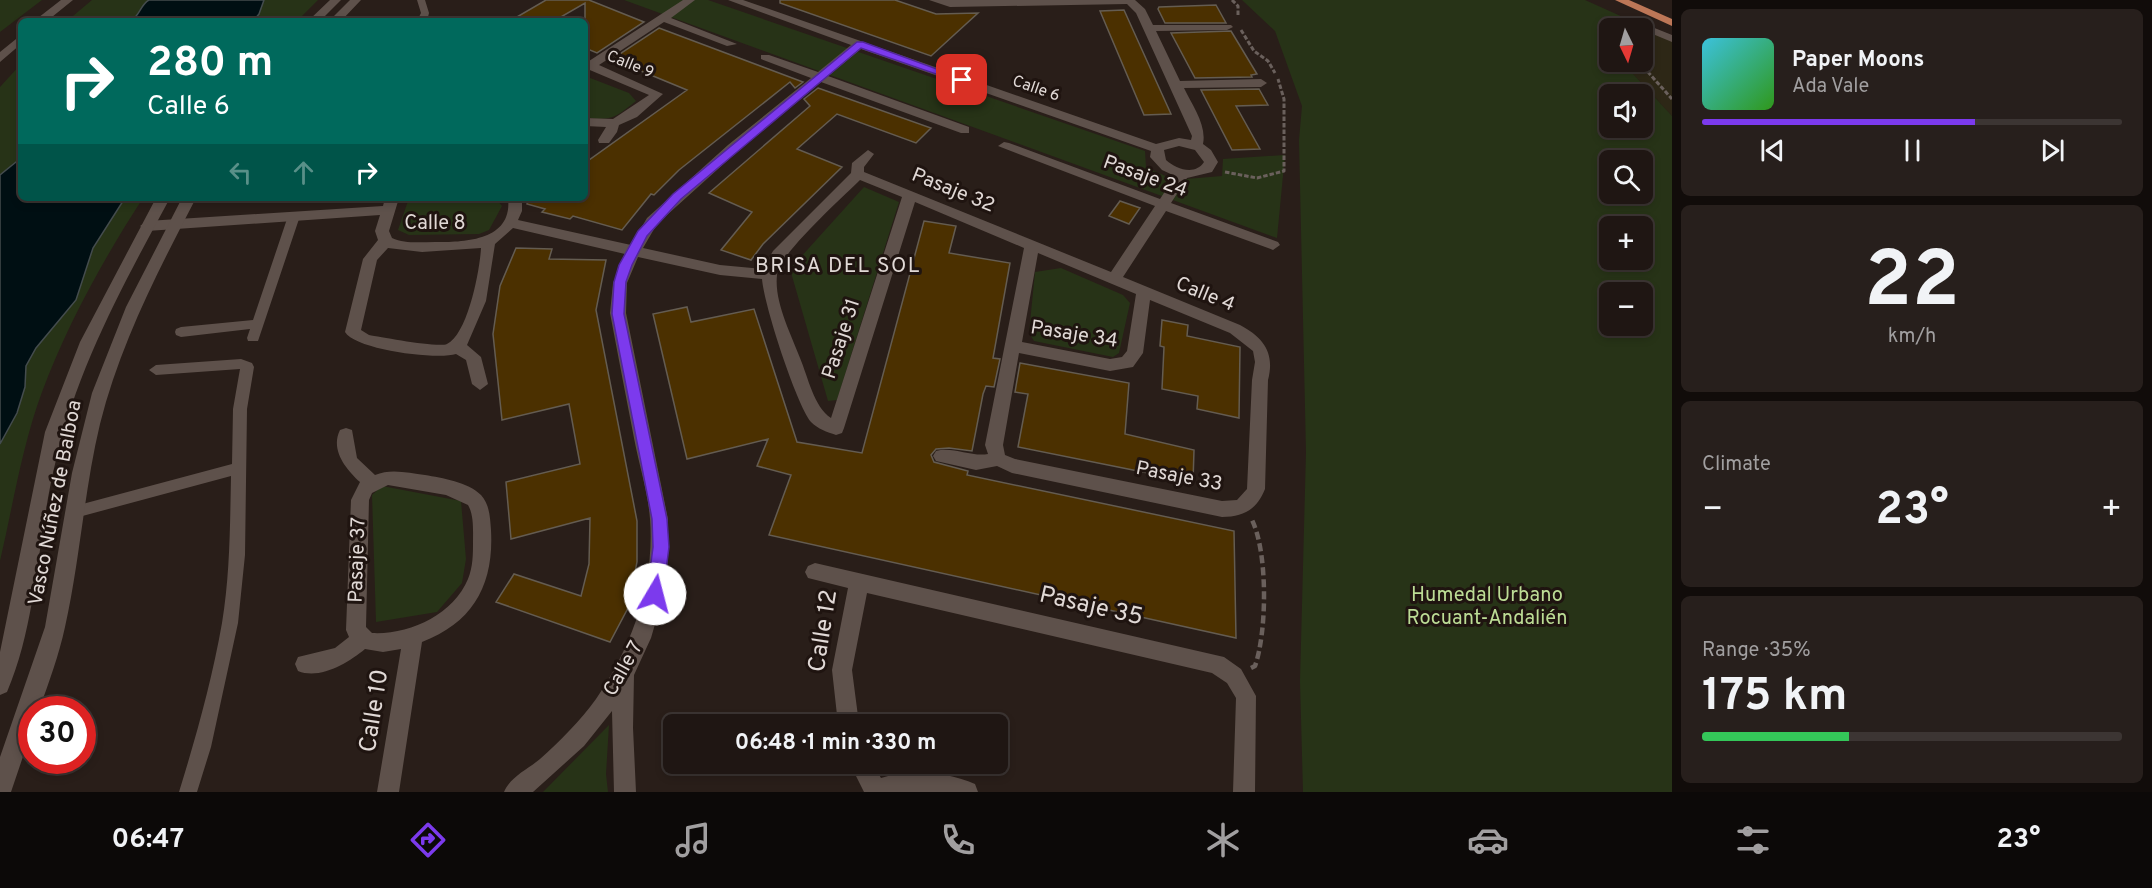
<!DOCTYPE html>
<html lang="en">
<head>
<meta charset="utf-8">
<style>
	:root { --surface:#1f1613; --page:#271f1c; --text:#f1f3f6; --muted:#a19fa0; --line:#3c3533; --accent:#7c3aed }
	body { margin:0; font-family:Overpass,sans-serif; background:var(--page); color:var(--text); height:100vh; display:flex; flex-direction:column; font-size:22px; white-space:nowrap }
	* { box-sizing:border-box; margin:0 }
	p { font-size:20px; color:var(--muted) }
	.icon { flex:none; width:33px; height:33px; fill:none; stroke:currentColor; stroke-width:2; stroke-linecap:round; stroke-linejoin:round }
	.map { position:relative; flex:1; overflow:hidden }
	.panel { display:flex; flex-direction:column; gap:9px; padding:9px; background:#110c0a; width:480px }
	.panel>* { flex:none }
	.banner { position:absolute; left:18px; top:18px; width:570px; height:183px; border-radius:9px; box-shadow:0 3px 9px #0003,0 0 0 2px var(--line); background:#00695c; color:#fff; overflow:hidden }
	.needle { width:39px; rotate:175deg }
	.controls { position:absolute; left:1599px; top:18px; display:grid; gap:12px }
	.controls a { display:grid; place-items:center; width:54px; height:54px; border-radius:9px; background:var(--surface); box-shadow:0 3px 9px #0003,0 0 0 2px var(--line); font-size:30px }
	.speed { position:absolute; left:18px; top:696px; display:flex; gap:12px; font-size:30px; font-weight:700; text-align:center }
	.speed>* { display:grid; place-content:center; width:78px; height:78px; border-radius:50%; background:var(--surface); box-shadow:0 3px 9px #0003,0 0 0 2px var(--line); line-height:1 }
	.speed .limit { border:9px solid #d22; background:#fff; color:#111 }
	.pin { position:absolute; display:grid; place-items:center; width:51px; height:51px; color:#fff; margin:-26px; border-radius:12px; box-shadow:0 3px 9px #0006 }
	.me { position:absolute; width:66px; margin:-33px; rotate:8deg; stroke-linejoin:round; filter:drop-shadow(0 0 4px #0008) }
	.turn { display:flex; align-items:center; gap:21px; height:126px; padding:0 30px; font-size:27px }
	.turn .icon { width:78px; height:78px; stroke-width:2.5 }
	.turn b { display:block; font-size:42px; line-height:51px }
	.lanes { display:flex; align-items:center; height:57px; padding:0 30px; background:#0003; justify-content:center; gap:30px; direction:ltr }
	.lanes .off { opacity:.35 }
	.big { font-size:45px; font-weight:700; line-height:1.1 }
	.panel .tile { flex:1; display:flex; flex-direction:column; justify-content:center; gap:9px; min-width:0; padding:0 21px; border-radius:9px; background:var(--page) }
	.panel .dial { align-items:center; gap:0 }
	.dial b { font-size:78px; line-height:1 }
	.song { display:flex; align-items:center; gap:18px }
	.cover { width:72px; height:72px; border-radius:9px; background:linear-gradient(135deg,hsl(190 70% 55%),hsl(110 70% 35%)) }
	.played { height:6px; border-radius:3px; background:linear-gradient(90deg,var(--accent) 65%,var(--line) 65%) }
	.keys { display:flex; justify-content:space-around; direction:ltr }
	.heat { display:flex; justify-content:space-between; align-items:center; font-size:33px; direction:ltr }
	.charge { height:9px; border-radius:4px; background:linear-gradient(90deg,#34c759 35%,var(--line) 0) }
	.trip { position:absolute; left:663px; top:714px; width:345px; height:60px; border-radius:9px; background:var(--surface); box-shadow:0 3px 9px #0003,0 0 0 2px var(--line); font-weight:700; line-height:60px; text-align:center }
	.tabs { display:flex; height:96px; justify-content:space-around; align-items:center; background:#0c0908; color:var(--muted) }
	.tabs .icon { width:42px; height:42px }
	.tabs .on { color:var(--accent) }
	.tabs b { font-size:27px; color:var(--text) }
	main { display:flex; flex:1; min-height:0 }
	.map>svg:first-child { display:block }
</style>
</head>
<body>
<main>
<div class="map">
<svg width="1672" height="792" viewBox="0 0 1672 792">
	<rect width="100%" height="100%" fill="#291e19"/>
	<path fill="#2d2716" d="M 1634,22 L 1672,41 L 1672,116 L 1622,62 L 1642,62 L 1642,28 L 1623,28 Z"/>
	<path fill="#273317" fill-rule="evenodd" d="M 0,0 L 42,0 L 0,32 Z
		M 92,0 L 318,0 L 297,21 L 67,21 Z
		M 624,0 L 708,0 L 1145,151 L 1146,167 L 1174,180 L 1222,176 L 1223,159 L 1285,155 L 1277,238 Z
		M 1242,0 L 1585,0 L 1634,22 L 1623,28 L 1610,28 L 1610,62 L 1622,62 L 1672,116 L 1672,792 L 1303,792 L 1300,681 L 1306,452 L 1299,140 L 1302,106 L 1275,31 ZM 1610,94 L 1642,94 L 1642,128 L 1610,128 ZM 1610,160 L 1642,160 L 1642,194 L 1610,194 ZM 1610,226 L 1642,226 L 1642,260 L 1610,260 ZM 1610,292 L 1642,292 L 1642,326 L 1610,326 Z
		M 21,64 L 21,198 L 143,198 C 104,258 67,325 42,392 C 22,446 13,505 0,561 L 0,87 Z
		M 585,76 L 629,93 L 636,101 C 616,117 611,122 585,117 Z
		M 864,187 L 899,202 L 837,400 L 828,401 L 790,269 Z
		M 409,198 L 486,198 L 497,200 L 502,206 L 489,230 L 479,234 L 409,235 L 398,230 Z
		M 1061,268 L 1123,295 L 1130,303 L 1119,353 L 1113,357 L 1034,341 L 1029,333 L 1035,272 Z
		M 382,486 L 461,501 L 466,559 L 462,583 L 437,612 L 376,622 L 372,495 Z
		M 609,725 L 606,774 L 608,792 L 543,792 Z"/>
	<path fill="#000f13" stroke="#444c4e" stroke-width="1.5" d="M 149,0 L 264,0 L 259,14 L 253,21 L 131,21 C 140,15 141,4 149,0 Z
		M 21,158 L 21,198 L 125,198 L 93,248 L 76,300 L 36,348 L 26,366 L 25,387 L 17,413 L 0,444 L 0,175 Z"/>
	<path fill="#4b3000" stroke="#645c51" stroke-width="1.5" d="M 546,0 L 589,0 L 644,22 L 597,53 L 585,48 L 585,3 L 554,21 L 510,21 Z
		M 780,0 L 895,0 L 936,14 L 978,13 L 931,56 L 780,3 Z
		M 1216,5 L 1226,23 L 1165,23 L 1158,9 L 1159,7 Z
		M 1124,10 L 1152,72 L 1171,114 L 1144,115 L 1100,11 Z
		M 659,28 L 803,82 L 795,88 L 790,82 L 679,170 L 654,195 L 651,194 L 622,230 L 573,216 L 570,219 L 542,212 L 545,209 L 527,204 L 528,198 L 585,198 L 585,163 L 687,90 L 612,59 Z
		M 1231,31 L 1257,74 L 1251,75 L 1252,77 L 1195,78 L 1171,33 Z
		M 818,88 L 931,128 L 916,143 L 837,114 L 797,149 L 842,167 L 763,244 L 751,260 L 721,250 L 752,212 L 709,193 L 810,106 L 804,99 Z
		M 1259,89 L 1268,105 L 1236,106 L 1260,149 L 1232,150 L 1201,90 Z
		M 1120,201 L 1140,208 L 1129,224 L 1109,216 Z
		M 924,221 L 956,226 L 949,253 L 1010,263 L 993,358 L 1000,359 L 994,387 L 986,386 L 983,394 L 972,451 L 949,448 L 936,449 L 931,455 L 934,462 L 968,471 L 967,475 L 1234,531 L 1236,638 L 769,535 L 791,475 L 757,466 L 768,439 L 687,459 L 653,314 L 687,307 L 691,322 L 754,309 L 797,442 L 862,453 Z
		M 516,248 L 552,249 L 549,259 L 606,260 L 596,310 L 637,521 L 637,562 L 628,608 L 610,642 L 496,602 L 514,574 L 581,596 L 589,564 L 590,518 L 511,539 L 506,482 L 580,464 L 569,404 L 502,420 L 493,334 L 500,286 Z
		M 1162,320 L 1188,325 L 1187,336 L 1240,347 L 1239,418 L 1197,409 L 1198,396 L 1162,389 L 1164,347 L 1160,346 Z
		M 1020,363 L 1129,383 L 1125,434 L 1194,450 L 1193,482 L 1018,447 L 1028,394 L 1015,392 Z"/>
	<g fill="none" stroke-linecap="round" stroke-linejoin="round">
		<path stroke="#6a605c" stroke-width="3" stroke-dasharray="4.5 2" stroke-linecap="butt" d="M 1232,0 L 1238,6 L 1238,17
			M 1241,30 L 1254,51 L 1268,61 L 1275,73
			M 1639,62 L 1672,99
			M 1225,172 L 1257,178 L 1284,171 L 1284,99 L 1278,79"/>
		<path stroke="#6a605c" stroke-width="4.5" stroke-dasharray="8 4" stroke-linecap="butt" d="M 1251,668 L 1255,666 C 1267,632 1268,553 1252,520"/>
		<path fill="#5e514b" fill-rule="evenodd" d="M 417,0 L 425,0 L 429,13 L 427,21 L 417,21 L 421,13 Z
			M 294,212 L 300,216 L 258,341 L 248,341 L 247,338 L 250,329 L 181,337 L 176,335 L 175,332 L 176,329 L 181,327 L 253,320 L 288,216 Z
			M 241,359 L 252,363 L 254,367 L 247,409 L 245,555 L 238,623 L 211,747 L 197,792 L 179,792 C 196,737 212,680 222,623 C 230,575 230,525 231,476 L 75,518 L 70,517 L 68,512 L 70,507 L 75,506 L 232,464 L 233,409 L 240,369 L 156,375 L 149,370 L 156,365 Z"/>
		<path fill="#5e514b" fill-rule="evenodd" d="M 683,0 L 695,0 L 671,18 L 737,44 L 727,46 L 664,22 L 599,65 L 663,94 L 637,117 L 619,125 L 617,132 L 609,143 L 599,143 L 598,140 L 606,127 L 585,126 L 585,118 L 613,119 L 649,95 L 585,68 L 585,61 L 589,61 Z
			M 728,0 L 743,0 L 1156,144 L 1179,138 L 1191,140 L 1192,136 L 1136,13 L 1127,4 L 950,7 L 929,0 L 1135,0 L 1145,9 L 1153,25 L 1231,25 L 1233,27 L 1227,30 L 1156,31 L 1180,81 L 1261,79 L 1267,83 L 1261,87 L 1184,88 C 1192,105 1207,125 1203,144 L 1211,150 L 1218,162 L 1212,172 L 1187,178 L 1171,203 L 1278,242 L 1280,245 L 1273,250 L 1268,248 L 1166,211 L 1123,277 L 1240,325 C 1264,338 1275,353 1268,380 L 1265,489 C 1257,509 1244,517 1222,517 L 1012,473 L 997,466 L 976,470 L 936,461 L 933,456 L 936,451 C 952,446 971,457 988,454 L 985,445 L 1024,248 L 915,202 L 844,428 L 842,433 L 836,435 C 827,432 818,429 811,422 C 796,403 764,305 762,279 L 720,275 L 638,257 L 627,283 L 626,313 L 668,519 L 668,560 L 662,600 L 651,638 L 634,675 L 633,728 L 636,792 L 614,792 L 612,711 L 584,746 L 533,792 L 504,792 C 510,777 528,769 540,759 C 560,741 580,721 596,699 C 632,647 655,583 650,519 C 648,492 639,465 634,438 C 626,397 618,355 610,313 L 613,283 L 625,254 L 513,228 L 495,244 L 486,301 L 467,345 L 481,357 L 488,384 L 480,390 L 472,384 L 466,360 L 456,354 C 437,360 356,350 345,332 L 363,259 L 378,240 L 375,231 L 380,215 L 147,231 L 140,226 L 147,221 L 383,206 L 385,198 L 399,198 L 389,231 L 392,238 C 405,244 421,242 435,242 C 464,242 513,241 508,198 L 522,198 L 522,211 L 518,220 L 631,245 L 647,218 L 728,145 L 811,78 L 761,59 L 761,55 L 769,55 L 818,72 L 851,45 ZM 861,49 L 1151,151 L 1150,157 L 1162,170 L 1175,176 L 1160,199 L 1009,143 L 1004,142 L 998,146 L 1155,206 L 1111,272 L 864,172 L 864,167 L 874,154 L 868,150 L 852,163 L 851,173 L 773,251 L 763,269 L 720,265 L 643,248 L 657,224 L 738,151 L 821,82 L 961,133 L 969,133 L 969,127 L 828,76 ZM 1179,146 L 1195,150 L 1204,162 C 1195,176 1176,169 1166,160 L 1164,150 ZM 860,180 L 902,197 L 831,418 C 814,407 808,377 800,358 C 791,334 774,302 777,275 C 778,255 843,197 860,180 ZM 388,248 L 422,252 L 481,248 C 480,269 468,334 447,344 C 438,348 381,337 369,335 L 361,330 L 377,260 ZM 1038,253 L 1136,294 L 1127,351 L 1122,357 L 1110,359 L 1022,342 ZM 1150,300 L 1230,333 L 1253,351 L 1255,362 L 1252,380 L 1247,489 L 1237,500 L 1222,501 L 1015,459 L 1005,455 L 1003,445 L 1019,353 L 1110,371 L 1133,367 L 1143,353 Z
			M 1647,25 L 1672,35 L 1672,42 L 1643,30 L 1641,28 Z
			M 346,428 L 352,430 L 357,458 L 375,475 C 391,468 409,473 425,475 C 442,478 468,482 481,495 C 490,505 490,518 491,530 C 494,584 474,622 422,642 L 399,792 L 377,792 L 401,649 L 383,652 L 365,649 C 348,663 320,680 298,671 L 295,664 L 298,657 L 335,648 L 349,637 L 346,630 L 351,500 L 360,482 C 346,469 330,450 340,430 ZM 388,485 L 446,495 L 468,505 C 474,515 473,530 473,542 C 473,554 473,567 468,579 C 453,615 409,635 372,633 L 366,627 L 369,500 L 372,493 Z
			M 815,563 L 1224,657 L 1241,669 L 1256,696 L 1255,792 L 1233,792 L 1236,698 L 1227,683 L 1212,673 L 867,593 L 852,670 L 859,724 L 838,724 L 832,670 L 848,588 L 808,578 L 805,572 L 808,566 Z
			M 850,764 L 873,764 L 881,778 C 911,768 946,772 975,784 L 978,792 L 864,792 Z"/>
		<path fill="#5e514b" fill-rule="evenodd" d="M 61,0 L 73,0 L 47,21 L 34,21 Z
			M 330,0 L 341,0 L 320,21 L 308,21 Z
			M 350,0 L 361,0 L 341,21 L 329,21 Z
			M 21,35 L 21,44 L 0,62 L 0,52 Z
			M 156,198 L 170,198 C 124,283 78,366 56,460 C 37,536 38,620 7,692 L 0,695 L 0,652 L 45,432 L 80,342 Z
			M 182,198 L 196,198 C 158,271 120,344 100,424 C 84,491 80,560 65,627 C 59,655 49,682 39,710 L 32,710 L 32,730 L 11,792 L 0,792 L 0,757 L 45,627 L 72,473 L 92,393 L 126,307 Z"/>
		<path fill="#bd7757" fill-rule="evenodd" d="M 1615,0 L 1629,0 L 1672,19 L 1672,26 Z"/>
	</g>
	<path fill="#7c3aed" stroke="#51269a" stroke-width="1.5" d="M 857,42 L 863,42 L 967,80 L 959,82 L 861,48 L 681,199 L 647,236 L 632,265 L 626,282 L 624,314 L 667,519 L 669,547 L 663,594 L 661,599 L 655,601 L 650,599 L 647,594 L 653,547 L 652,519 L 612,314 L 614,282 L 619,265 L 638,231 L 673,194 Z"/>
	<g text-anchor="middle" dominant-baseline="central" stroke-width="6" stroke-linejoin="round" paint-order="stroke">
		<g font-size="16" fill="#e1d9d6" stroke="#1f1410">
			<text transform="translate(630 65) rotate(22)">Calle 9</text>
			<text transform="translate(1036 89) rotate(19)">Calle 6</text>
		</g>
		<g font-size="20" fill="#e1d9d6" stroke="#1f1410">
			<text transform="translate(1145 177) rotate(20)">Pasaje 24</text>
			<text transform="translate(953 191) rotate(22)">Pasaje 32</text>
			<text x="435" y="224">Calle 8</text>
			<text transform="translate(1205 295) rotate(22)">Calle 4</text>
			<text transform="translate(1074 335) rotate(9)">Pasaje 34</text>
			<text transform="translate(842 339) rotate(-72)">Pasaje 31</text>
			<text transform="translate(1179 477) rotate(11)">Pasaje 33</text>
			<text transform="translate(56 503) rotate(-79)">Vasco Núñez de Balboa</text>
			<text transform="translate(358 560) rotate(-88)">Pasaje 37</text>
			<text transform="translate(624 669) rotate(-61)">Calle 7</text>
		</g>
		<g font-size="20" fill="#bcdc95" stroke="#1f1410">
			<text x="1487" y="596">Humedal Urbano<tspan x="1487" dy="23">Rocuant-Andalién</tspan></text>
		</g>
		<g font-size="21" letter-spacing="1.5" fill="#e1d9d6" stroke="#1f1410">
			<text x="838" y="266">BRISA DEL SOL</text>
		</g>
		<g font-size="24" fill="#e1d9d6" stroke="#1f1410">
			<text transform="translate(1091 607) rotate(13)">Pasaje 35</text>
			<text transform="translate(824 631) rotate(-81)">Calle 12</text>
			<text transform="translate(375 711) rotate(-81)">Calle 10</text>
		</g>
	</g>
</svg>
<div class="controls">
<a><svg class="needle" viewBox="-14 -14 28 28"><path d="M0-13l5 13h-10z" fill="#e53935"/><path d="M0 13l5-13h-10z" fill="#a19fa0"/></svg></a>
<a><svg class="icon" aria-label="sound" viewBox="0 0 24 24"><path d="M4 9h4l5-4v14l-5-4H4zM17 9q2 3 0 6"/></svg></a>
<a><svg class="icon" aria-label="search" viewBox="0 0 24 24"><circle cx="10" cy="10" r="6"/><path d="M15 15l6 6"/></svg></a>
<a>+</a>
<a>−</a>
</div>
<div class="speed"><div class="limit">30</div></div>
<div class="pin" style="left:962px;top:80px;background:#d93025"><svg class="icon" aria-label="arrive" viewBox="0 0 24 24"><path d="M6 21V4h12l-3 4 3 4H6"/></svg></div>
<svg class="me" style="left:655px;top:594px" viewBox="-20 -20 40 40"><circle r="19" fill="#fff"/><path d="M0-13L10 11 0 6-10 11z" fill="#7c3aed"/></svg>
<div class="trip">06:48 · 1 min · 330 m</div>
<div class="banner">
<div class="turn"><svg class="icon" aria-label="right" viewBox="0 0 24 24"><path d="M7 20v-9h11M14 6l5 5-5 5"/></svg><div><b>280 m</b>Calle 6</div></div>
<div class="lanes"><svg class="icon off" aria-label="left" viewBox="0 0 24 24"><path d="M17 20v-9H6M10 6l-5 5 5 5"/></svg><svg class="icon off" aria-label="ahead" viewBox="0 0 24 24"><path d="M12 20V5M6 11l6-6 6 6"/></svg><svg class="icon" aria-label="right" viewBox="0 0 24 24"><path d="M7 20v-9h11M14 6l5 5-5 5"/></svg></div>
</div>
</div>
<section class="panel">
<div class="tile">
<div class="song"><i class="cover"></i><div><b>Paper Moons</b><p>Ada Vale</p></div></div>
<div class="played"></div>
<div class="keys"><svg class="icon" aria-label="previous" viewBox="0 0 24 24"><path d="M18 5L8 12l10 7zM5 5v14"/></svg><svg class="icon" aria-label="pause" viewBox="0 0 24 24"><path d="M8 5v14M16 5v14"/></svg><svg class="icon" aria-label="next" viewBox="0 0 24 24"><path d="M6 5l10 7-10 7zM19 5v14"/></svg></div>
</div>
<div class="tile dial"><b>22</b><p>km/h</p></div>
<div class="tile"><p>Climate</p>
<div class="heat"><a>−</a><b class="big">23°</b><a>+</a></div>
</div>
<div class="tile"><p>Range · 35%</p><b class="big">175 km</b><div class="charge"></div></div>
</section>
</main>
<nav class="tabs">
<b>06:47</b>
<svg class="icon on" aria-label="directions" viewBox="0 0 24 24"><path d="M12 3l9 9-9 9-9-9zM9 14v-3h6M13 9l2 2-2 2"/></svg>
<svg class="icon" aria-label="music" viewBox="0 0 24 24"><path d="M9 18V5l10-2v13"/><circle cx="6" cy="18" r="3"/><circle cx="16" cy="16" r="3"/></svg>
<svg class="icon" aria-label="phone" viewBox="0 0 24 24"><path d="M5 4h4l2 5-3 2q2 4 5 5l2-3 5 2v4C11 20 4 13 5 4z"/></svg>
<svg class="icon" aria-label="climate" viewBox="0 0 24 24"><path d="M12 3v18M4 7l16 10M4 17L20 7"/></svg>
<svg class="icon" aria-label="car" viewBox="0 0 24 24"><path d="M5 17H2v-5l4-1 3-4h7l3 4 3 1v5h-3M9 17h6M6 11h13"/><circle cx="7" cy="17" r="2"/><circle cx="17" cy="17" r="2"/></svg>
<svg class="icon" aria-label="filters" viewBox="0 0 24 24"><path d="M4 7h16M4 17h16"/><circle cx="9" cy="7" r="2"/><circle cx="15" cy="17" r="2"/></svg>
<b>23°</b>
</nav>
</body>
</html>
